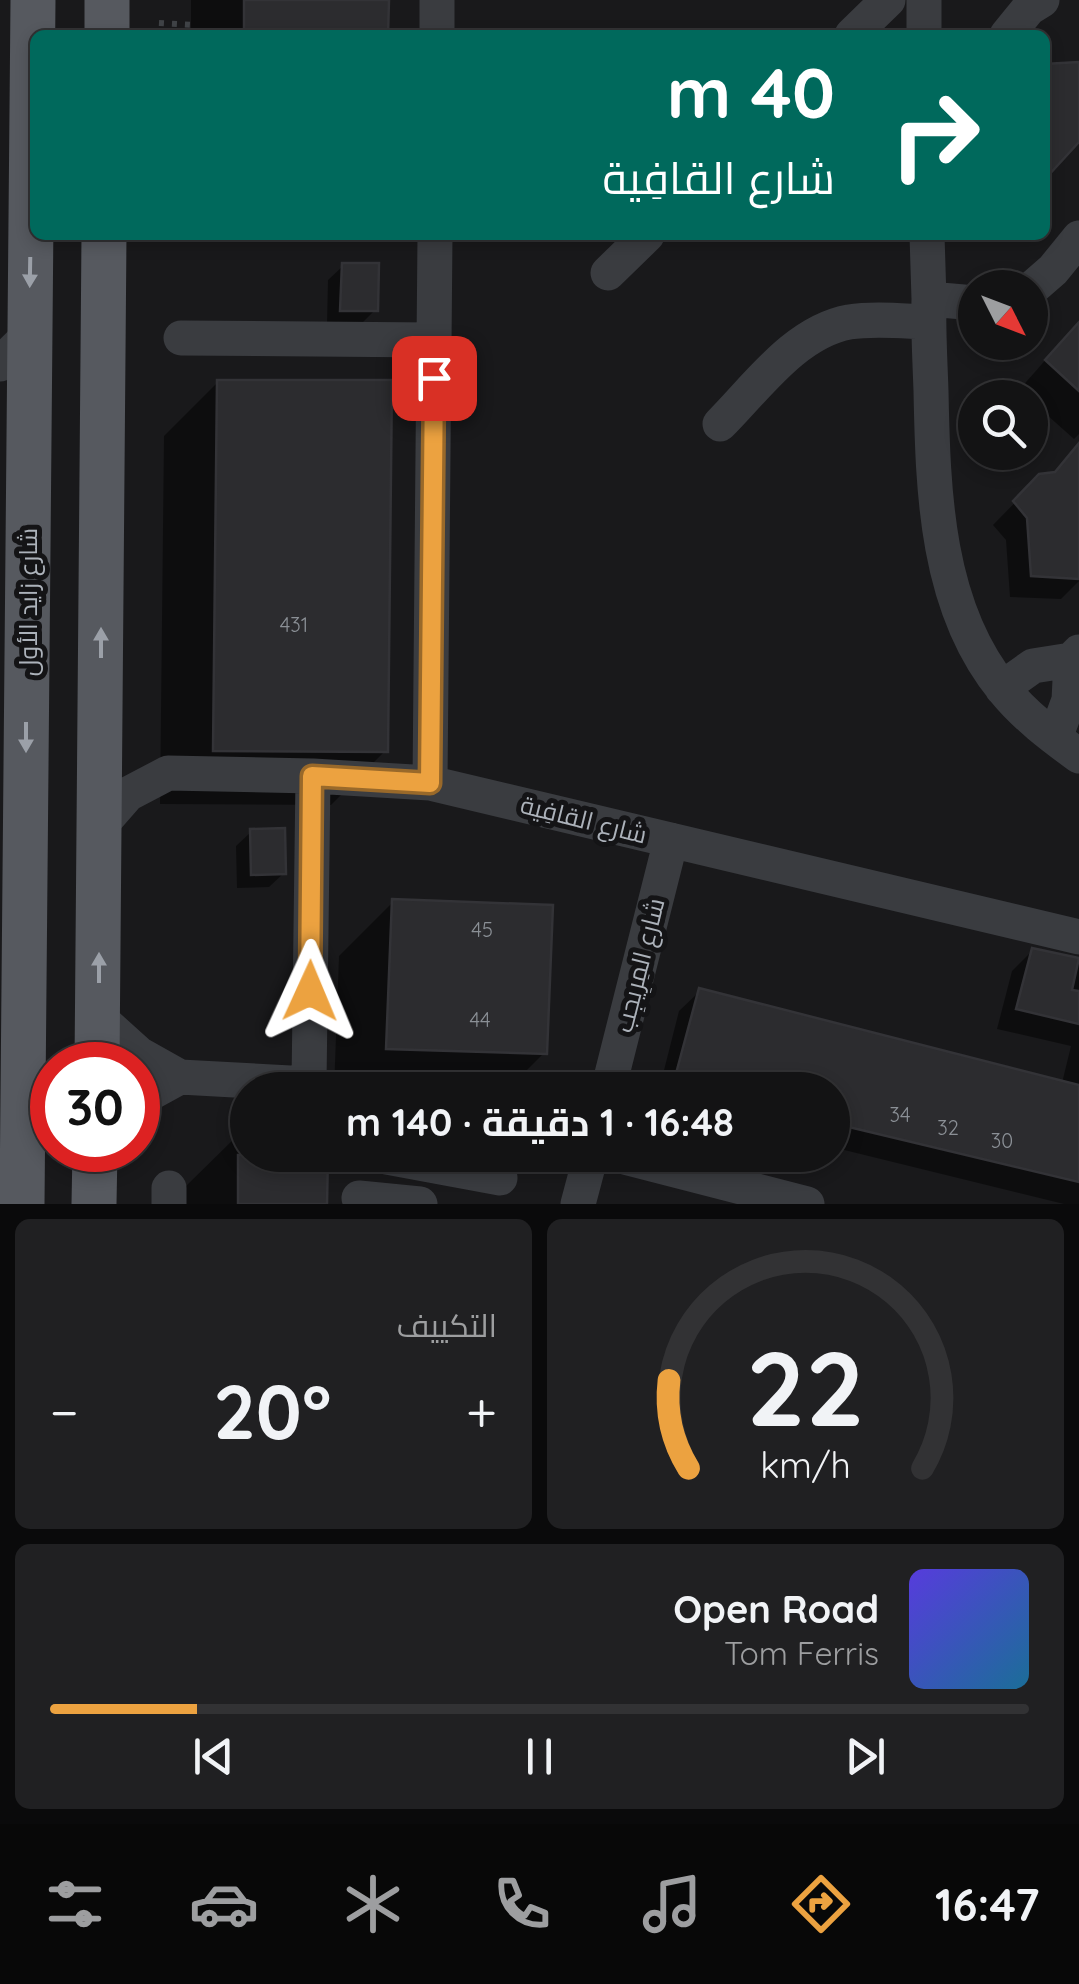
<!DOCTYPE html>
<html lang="ar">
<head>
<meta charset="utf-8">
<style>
	:root { --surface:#131314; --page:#202022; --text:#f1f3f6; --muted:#9d9ea0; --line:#323234; --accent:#eca240 }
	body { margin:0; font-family:Quicksand,Cairo,sans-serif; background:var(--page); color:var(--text); direction:rtl; height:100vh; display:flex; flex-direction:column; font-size:38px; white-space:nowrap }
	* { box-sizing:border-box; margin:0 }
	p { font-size:32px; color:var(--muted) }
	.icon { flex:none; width:55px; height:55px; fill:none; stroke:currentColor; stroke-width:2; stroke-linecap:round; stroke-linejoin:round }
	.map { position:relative; height:1204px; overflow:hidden; direction:ltr }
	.side { display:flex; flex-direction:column; gap:15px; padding:15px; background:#0a0a0b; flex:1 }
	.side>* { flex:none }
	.top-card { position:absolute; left:30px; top:30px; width:1020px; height:210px; border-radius:15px; box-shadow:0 5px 15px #0003,0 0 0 2px var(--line); direction:rtl; background:#00695c; color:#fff; overflow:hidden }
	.needle { width:65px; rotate:132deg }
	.fabs { position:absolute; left:958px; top:270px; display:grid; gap:20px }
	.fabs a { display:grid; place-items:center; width:90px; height:90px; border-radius:50%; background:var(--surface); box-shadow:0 5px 15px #0003,0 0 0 2px var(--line); font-size:50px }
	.speed { position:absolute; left:30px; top:1042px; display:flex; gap:20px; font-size:50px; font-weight:700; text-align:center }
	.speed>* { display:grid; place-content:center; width:130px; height:130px; border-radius:50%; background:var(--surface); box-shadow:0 5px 15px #0003,0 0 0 2px var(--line); line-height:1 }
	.speed .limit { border:15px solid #d22; background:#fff; color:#111 }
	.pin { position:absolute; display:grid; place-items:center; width:85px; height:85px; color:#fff; margin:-42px; border-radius:20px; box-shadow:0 5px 15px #0006 }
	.me { position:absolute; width:110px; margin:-55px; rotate:1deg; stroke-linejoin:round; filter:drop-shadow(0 0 8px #0008) }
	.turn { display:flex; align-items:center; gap:35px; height:210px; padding:0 50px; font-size:45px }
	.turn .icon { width:130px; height:130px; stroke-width:2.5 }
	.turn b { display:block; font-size:70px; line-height:85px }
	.big { font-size:75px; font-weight:700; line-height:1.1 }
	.side .tile { flex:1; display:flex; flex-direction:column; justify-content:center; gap:15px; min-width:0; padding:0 35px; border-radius:15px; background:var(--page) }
	.side .dial { align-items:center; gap:0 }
	.dial svg { height:260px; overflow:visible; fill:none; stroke:var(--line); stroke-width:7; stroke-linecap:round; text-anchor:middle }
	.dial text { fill:var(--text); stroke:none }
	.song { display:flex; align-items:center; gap:30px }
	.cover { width:120px; height:120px; border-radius:15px; background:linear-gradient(135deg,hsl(250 70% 55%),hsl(200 70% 35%)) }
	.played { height:10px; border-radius:5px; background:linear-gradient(90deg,var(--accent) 15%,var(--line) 15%) }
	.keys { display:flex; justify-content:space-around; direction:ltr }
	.heat { display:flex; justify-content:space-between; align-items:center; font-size:55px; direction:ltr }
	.side .tiles { flex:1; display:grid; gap:15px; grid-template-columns:1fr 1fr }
	.tile:last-child { grid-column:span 2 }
	.trip { position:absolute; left:230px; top:1072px; width:620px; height:100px; border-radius:50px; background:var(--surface); box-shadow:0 5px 15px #0003,0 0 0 2px var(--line); font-weight:700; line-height:100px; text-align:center; direction:rtl }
	.tab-bar { display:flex; height:160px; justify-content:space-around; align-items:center; background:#080808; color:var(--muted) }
	.tab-bar .icon { width:70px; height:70px }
	.tab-bar .selected { color:var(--accent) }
	.tab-bar b { font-size:45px; color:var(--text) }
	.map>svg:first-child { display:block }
</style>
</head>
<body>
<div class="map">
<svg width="1079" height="1204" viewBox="0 0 1079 1204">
	<rect width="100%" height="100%" fill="#19191b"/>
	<path fill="#0007" d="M 191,0 L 386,0 L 386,35 L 191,35 Z
		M 343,266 L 375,310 L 361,324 L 327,324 L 328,280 Z
		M 1079,322 L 1079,434 L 1074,439 L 1019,390 Z
		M 218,382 L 385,751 L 331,805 L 160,804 L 164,436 Z
		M 1078,448 L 1079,581 L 1061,599 L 1010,597 L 1006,540 L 993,525 L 1040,477 L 1052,475 Z
		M 251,832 L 284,873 L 269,887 L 237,888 L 236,846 Z
		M 393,902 L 544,1053 L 507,1090 L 334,1090 L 339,956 Z
		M 1033,950 L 1079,960 L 1079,1204 L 1064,1204 L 832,1147 L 832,1090 L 659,1090 L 679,1011 L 700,991 L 1062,1083 L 1071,1046 L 997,1029 L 1012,971 Z
		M 240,1133 L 248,1133 L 248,1155 L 326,1155 L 325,1204 L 185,1204 L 185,1187 Z"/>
	<path fill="#2c2c2f" stroke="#333337" stroke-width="2.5" d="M 244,0 L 389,0 L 388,35 L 244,35 Z
		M 1079,62 L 1079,142 L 1045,179 L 1045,64 Z
		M 342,263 L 379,263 L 378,311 L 340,311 Z
		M 1079,322 L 1079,391 L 1045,360 Z
		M 217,380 L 392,380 L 388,752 L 213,751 Z
		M 1079,443 L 1079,579 L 1031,576 L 1027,518 L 1013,501 L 1039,474 L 1055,472 Z
		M 285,828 L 286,874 L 251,875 L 250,829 Z
		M 392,899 L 553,905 L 547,1054 L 386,1049 Z
		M 1032,948 L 1079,958 L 1072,990 L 1079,991 L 1079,1024 L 1016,1009 Z
		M 699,988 L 1079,1085 L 1079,1182 L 832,1123 L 832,1090 L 711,1090 L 674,1081 Z
		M 238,1155 L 328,1155 L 327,1204 L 238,1204 Z"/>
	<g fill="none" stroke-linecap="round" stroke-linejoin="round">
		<path stroke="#404347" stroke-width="6" stroke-dasharray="5 8" stroke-linecap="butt" d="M 157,35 L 158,23 L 193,25"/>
		<path stroke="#3a3c40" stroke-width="35" d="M 924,0 L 924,35
			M 437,35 L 437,0
			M 852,35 L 888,0
			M 1007,35 L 1029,8 L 1042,0
			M 927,235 L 929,299
			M 608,273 L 647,235
			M 1030,290 L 1053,270 L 1079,238
			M 975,303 L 929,299 C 928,330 930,360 931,391 C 933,492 936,608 1004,690 C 1025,716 1052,736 1079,756
			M 181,338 L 434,340
			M 0,364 L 29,335
			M 720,424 C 757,387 795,332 849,322 C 874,318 902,321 928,322
			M 1002,688 L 1033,666 L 1071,660
			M 1055,738 L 1069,700 L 1071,660 L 1079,652
			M 430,783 L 435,235
			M 100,826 L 128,794 L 168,773 L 313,776 L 430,783 L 1079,937
			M 98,1017 L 139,1054 L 180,1077 L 309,1084 L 343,1090
			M 309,1084 L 313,776
			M 608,1090 L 671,840
			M 138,1100 L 180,1077
			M 376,1155 L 500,1178
			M 617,1155 L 807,1204
			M 359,1198 L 420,1204
			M 169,1204 L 169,1188
			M 578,1204 L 591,1155"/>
		<path stroke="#56595f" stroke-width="45" d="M 107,35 L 107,0
			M 97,1065 L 104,235
			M 22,1204 L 33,0
			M 94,1204 L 95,1150"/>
	</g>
	<defs><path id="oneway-solid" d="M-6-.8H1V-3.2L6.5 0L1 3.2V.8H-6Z" transform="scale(2.5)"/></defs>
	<g fill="#9ba0a8">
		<use href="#oneway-solid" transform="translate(30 272) rotate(91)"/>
		<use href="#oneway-solid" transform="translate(101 643) rotate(-90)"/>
		<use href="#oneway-solid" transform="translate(26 737) rotate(90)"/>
		<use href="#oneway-solid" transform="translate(99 968) rotate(-90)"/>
	</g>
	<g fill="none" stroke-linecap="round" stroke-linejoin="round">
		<g stroke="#99692a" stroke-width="25">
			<path id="route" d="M 310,991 L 312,776 L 430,783 L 434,378"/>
		</g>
		<use href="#route" stroke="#eca240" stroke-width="18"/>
	</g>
	<g text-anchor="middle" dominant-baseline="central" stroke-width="10" stroke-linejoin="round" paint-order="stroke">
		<g font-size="20" fill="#8b9096">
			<text x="294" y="624">431</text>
			<text x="482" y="929">45</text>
			<text x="480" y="1019">44</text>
			<text x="900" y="1114">34</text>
			<text x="948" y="1127">32</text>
			<text x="1002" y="1140">30</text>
		</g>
		<g font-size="25" fill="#acb2ba" stroke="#141416">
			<text transform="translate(27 602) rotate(-90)">شارع زايد الأول</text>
			<text transform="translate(584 819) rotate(14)">شارع القافِية</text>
			<text transform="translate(639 965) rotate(-76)">شارع المِرِيجِب</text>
		</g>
	</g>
</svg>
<div class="fabs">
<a><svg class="needle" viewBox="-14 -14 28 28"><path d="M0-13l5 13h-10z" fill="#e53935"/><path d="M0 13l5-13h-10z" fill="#9d9ea0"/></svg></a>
<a><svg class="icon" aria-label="search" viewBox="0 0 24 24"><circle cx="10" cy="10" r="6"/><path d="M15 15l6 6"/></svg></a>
</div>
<div class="speed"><div class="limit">30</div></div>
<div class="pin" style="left:434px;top:378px;background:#d93025"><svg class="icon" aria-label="arrive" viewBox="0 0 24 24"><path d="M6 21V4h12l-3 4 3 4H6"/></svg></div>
<svg class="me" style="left:310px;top:991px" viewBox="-20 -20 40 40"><path d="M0-17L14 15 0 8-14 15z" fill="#eca240" stroke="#fff" stroke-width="4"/></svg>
<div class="trip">16:48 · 1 دقيقة · 140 m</div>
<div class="top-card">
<div class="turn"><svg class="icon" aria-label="right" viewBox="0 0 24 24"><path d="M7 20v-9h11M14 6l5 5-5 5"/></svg><div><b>40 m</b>شارع القافِية</div></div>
</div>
</div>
<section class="side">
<div class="tiles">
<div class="tile dial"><svg viewBox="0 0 100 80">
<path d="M14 69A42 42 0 1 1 86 69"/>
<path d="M14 69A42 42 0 0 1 8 42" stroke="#eca240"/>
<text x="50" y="56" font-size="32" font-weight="700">22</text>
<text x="50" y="72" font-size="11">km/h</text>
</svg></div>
<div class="tile"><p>التكييف</p>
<div class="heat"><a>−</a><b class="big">20°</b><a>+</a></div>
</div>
<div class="tile">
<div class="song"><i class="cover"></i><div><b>Open Road</b><p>Tom Ferris</p></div></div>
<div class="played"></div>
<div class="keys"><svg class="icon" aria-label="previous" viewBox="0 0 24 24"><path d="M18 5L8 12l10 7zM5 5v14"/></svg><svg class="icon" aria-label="pause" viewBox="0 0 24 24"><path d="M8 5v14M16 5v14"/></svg><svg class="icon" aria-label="next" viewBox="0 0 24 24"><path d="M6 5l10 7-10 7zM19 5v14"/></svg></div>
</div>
</div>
</section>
<nav class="tab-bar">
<b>16:47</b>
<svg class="icon selected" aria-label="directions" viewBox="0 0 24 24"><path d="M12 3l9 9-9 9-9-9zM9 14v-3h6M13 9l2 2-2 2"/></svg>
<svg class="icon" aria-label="music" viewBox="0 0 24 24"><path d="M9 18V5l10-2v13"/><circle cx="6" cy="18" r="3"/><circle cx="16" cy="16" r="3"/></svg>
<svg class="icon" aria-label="phone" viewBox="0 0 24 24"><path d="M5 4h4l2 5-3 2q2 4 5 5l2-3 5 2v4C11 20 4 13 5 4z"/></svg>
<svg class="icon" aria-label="climate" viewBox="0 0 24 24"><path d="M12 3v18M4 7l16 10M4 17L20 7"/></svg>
<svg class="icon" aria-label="car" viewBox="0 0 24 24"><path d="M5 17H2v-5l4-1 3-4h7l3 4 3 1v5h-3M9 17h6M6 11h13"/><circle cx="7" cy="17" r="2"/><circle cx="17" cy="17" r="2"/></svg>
<svg class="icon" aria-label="filters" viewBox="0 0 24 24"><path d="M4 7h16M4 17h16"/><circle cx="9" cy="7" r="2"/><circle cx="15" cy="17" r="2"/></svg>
</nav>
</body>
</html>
